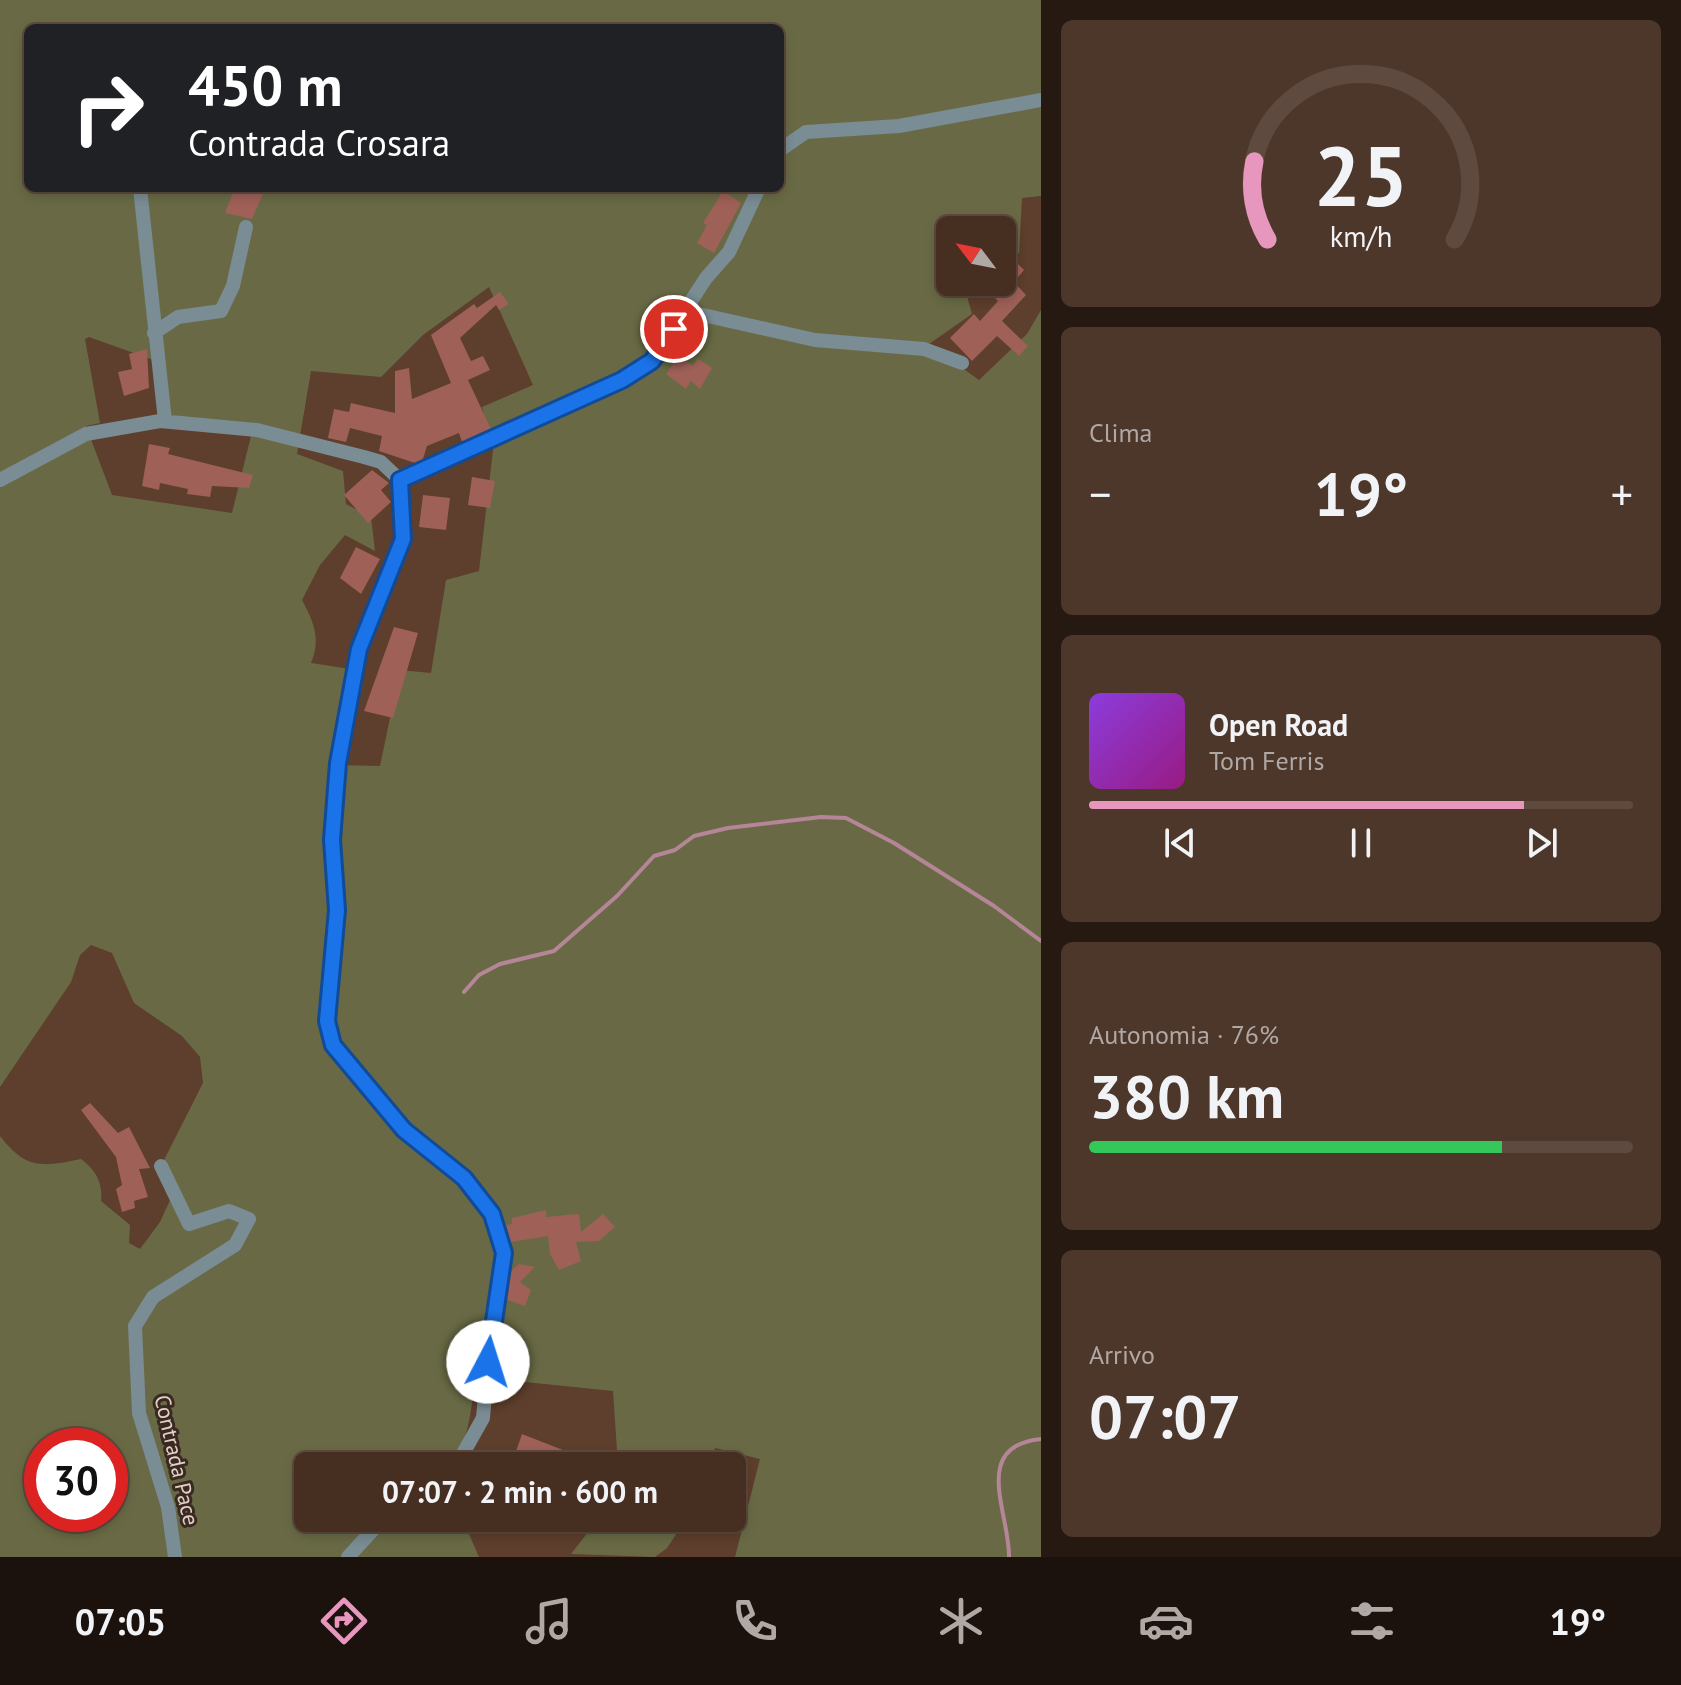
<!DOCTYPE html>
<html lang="it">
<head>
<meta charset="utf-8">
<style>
	:root { --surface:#462e21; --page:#4d362a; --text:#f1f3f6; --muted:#b0a8a5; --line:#5e4a3f; --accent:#e797bd }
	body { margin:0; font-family:"PT Sans",sans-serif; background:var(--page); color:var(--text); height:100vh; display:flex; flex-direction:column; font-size:30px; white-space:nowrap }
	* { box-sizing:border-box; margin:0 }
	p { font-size:26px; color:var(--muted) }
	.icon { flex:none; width:44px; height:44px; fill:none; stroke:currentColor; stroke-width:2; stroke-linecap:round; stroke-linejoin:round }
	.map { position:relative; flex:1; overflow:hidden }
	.sheet { display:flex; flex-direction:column; gap:20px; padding:20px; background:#261912; width:640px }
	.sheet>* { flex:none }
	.guide { position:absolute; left:24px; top:24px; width:760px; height:168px; border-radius:12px; box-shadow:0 4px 12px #0003,0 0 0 2px var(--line); background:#202124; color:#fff; overflow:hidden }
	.needle { width:52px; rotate:302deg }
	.tools { position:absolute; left:936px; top:216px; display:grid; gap:16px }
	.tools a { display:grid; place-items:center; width:80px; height:80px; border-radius:12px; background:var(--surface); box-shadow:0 4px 12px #0003,0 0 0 2px var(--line); font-size:40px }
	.speed { position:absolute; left:24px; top:1428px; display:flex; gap:16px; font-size:40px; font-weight:700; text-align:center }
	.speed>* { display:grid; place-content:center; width:104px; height:104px; border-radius:50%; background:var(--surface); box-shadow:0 4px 12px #0003,0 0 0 2px var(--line); line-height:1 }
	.speed .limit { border:12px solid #d22; background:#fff; color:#111 }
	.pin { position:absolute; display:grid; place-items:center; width:68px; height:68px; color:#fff; margin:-34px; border:4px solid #fff; border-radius:50%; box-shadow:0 2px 8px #0007 }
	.me { position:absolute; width:88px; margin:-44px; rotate:5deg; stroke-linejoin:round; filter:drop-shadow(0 0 6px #0008) }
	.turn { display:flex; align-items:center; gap:28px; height:168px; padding:0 32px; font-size:36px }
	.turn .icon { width:104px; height:104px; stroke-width:2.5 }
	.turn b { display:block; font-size:56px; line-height:68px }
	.big { font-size:60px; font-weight:700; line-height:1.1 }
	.sheet .card { flex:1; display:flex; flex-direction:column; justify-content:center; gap:12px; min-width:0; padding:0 28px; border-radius:12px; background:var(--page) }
	.sheet .dial { align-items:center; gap:0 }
	.dial svg { height:208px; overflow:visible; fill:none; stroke:var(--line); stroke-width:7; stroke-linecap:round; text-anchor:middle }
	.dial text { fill:var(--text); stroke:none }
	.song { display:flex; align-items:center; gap:24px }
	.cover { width:96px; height:96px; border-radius:12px; background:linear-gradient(135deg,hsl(270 70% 55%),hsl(310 70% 35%)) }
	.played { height:8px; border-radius:4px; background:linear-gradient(90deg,var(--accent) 80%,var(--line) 80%) }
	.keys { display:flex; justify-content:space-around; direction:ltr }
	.heat { display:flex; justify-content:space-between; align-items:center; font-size:44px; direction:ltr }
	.charge { height:12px; border-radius:6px; background:linear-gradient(90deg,#34c759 76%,var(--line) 0) }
	.trip { position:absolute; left:294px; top:1452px; width:452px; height:80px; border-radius:12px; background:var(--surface); box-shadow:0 4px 12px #0003,0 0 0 2px var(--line); font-weight:700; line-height:80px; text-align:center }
	.tab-bar { display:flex; height:128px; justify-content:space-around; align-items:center; background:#1c120d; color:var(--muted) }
	.tab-bar .icon { width:56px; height:56px }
	.tab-bar .on { color:var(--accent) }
	.tab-bar b { font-size:36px; color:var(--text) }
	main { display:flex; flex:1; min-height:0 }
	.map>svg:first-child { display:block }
</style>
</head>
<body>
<main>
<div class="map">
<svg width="1041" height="1557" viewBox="0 0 1041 1557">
	<rect width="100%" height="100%" fill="#5e3e2c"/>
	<path fill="#696a45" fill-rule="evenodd" d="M 0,0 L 1041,0 L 1041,196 L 1022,198 L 1019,253 L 1002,255 L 1002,230 L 950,230 L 950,282 L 969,282 L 965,289 L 972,314 L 929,344 L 979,380 L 1027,334 L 1041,310 L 1041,1557 L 735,1557 L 760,1459 L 715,1448 L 709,1466 L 618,1466 L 613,1391 L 476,1377 C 470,1409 471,1442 447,1466 L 308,1466 L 308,1518 L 462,1518 L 479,1557 L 0,1557 L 0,1136 C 26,1170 43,1167 81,1159 C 96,1170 103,1183 101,1201 L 130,1225 L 129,1243 L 140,1249 L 160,1222 L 171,1198 L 162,1164 L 203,1083 L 200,1057 L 182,1036 L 134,1003 L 112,953 L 91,945 L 80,955 L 71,982 L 0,1087 ZM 28,28 L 780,28 L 780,188 L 28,188 ZM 489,287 L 533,385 L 482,407 L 493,450 L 479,571 L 446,580 L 431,673 L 400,670 L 380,766 L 333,765 L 350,669 L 311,663 C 321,639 314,622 302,600 L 320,565 L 345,535 L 375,551 L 371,517 L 346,504 L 343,471 L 297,454 L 311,371 L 381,377 L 423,335 ZM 89,337 L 156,361 L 165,413 L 251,436 L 232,513 L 112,495 L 86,426 L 100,423 L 85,339 ZM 42,1446 L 110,1446 L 110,1514 L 42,1514 Z
		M 599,1518 L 687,1518 L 667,1548 L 655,1557 L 571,1554 Z"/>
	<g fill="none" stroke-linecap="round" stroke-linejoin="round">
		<path stroke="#b58697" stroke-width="4" d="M 464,992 L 479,975 L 500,964 L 554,951 L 617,896 L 654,856 L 675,850 L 694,836 L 728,828 L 821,817 L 846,818 L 894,843 L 994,906 L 1041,941
			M 1009,1557 C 1010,1514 970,1446 1041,1439"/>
	</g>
	<path fill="#9e6057" d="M 229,188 L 260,188 L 263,194 L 252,219 L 225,213 L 232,195 Z
		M 723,191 L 741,203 L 714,253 L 697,243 L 707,225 L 703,223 Z
		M 1015,261 L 1024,270 L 1014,282 L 1026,295 L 1002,321 L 1028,346 L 1019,356 L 997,336 L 972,361 L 950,338 L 974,314 L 980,321 L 998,301 L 987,290 L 995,282 L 1002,282 L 1002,269 L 1004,272 Z
		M 500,292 L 509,304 L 499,310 L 496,305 L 460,338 L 471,361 L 483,356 L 490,370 L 468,380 L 491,429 L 462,442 L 459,433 L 427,446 L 423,459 L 415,463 L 379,451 L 382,436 L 350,428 L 346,442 L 328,438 L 334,409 L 349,412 L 351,403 L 395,413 L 395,371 L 409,368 L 412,399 L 451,383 L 431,335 L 474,304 L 477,308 Z
		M 147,349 L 149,388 L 124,396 L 118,372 L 132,369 L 129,354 Z
		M 679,356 L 693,366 L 698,359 L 712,368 L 700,389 L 691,381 L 686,389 L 666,374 Z
		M 149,444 L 170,448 L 168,454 L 253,475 L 249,488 L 212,486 L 210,497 L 187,494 L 188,489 L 160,483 L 159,490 L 142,486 Z
		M 372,470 L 389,483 L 381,490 L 391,502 L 368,523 L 344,495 Z
		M 472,477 L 495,481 L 490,508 L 468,505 Z
		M 423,495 L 450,498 L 446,530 L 419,527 Z
		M 356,547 L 380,559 L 361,594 L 340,578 Z
		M 394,627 L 418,633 L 393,718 L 364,711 Z
		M 90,1103 L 118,1133 L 129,1127 L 150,1168 L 139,1169 L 148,1197 L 134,1201 L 135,1208 L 122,1212 L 116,1189 L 122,1185 L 116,1157 L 81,1110 Z
		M 546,1210 L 546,1217 L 579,1214 L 581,1232 L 603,1214 L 615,1227 L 599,1241 L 576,1242 L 581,1261 L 559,1270 L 550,1254 L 548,1236 L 511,1242 L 506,1225 L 512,1224 L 512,1218 Z
		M 519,1264 L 535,1267 L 520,1282 L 531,1290 L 525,1306 L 505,1299 L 510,1272 Z
		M 522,1434 L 568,1452 L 564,1466 L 527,1466 L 513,1460 Z"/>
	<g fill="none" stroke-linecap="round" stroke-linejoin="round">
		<path stroke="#7a8c94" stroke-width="14" d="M 780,150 L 806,132 L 899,126 L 1041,100
			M 140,188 L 165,421
			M 685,311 L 815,340 L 924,349 L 962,363
			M 154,333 L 178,317 L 221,311 L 233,286 L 246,227
			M 0,480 L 86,434 L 160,421 L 257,430 L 364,457 L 381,462 L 400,480
			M 400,480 L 403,539 L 359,649 L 338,763 L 332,840 L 337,910 L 327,1021 L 333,1045 L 404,1130 L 464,1178 L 492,1214 L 504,1253 L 492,1315 L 483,1418 L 456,1466
			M 400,480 L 606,389 L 652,361 L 706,278 L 729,252 L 759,188
			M 161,1166 L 189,1224 L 229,1211 L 249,1219 L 235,1245 L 153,1297 L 135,1326 L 139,1413 L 168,1507 L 175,1557
			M 348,1557 L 384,1518"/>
	</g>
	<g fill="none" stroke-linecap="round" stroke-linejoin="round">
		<g stroke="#114b97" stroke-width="20">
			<path id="route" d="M 488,1362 L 504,1253 L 492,1214 L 464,1178 L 404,1130 L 333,1045 L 327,1021 L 337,910 L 332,840 L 338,763 L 359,649 L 403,539 L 400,480 L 622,380 L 652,361 L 674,329"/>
		</g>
		<use href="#route" stroke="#1a73e8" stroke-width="14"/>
	</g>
	<g text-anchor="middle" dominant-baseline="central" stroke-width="6" stroke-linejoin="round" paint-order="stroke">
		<g font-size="22" fill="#e3cfc5" stroke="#382921">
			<text transform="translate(177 1460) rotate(77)">Contrada Pace</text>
		</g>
	</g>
</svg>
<div class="tools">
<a><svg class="needle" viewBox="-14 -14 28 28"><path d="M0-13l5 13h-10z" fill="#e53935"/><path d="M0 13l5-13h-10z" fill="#b0a8a5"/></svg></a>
</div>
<div class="speed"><div class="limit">30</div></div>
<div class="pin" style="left:674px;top:329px;background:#d93025"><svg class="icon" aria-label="arrive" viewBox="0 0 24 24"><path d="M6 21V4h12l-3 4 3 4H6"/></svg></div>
<svg class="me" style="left:488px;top:1362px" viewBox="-20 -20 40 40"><circle r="19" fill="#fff"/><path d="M0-13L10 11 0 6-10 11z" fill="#1a73e8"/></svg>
<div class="trip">07:07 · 2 min · 600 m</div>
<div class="guide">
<div class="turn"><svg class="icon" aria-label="right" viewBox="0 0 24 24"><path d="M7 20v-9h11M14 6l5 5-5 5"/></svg><div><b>450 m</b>Contrada Crosara</div></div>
</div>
</div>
<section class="sheet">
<div class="card dial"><svg viewBox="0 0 100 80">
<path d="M14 69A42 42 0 1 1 86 69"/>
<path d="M14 69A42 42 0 0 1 9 39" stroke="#e797bd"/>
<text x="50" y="56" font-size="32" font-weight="700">25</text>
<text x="50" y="72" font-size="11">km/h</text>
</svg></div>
<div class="card"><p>Clima</p>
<div class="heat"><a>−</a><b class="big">19°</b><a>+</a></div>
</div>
<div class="card">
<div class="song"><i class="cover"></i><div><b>Open Road</b><p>Tom Ferris</p></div></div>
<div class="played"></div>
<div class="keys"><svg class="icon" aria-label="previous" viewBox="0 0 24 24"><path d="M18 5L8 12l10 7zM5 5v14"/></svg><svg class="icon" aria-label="pause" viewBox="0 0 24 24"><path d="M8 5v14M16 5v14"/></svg><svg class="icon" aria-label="next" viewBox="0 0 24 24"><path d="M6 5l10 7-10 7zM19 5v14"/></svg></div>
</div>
<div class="card"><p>Autonomia · 76%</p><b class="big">380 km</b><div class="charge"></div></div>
<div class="card"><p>Arrivo</p><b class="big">07:07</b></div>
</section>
</main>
<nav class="tab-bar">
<b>07:05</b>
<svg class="icon on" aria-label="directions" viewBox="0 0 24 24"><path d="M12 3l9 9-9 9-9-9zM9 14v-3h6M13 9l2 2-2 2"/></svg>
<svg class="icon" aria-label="music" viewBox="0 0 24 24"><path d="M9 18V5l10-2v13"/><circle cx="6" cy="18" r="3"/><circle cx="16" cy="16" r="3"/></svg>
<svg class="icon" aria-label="phone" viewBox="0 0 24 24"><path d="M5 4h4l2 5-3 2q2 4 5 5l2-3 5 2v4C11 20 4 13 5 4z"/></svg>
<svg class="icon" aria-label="climate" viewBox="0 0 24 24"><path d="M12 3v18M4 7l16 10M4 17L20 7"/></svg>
<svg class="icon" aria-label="car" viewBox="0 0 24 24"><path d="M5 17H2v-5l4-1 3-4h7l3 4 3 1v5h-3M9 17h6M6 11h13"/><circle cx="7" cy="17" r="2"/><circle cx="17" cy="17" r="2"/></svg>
<svg class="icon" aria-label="filters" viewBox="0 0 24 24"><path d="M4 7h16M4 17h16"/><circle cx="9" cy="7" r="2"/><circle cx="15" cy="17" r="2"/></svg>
<b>19°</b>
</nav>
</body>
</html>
